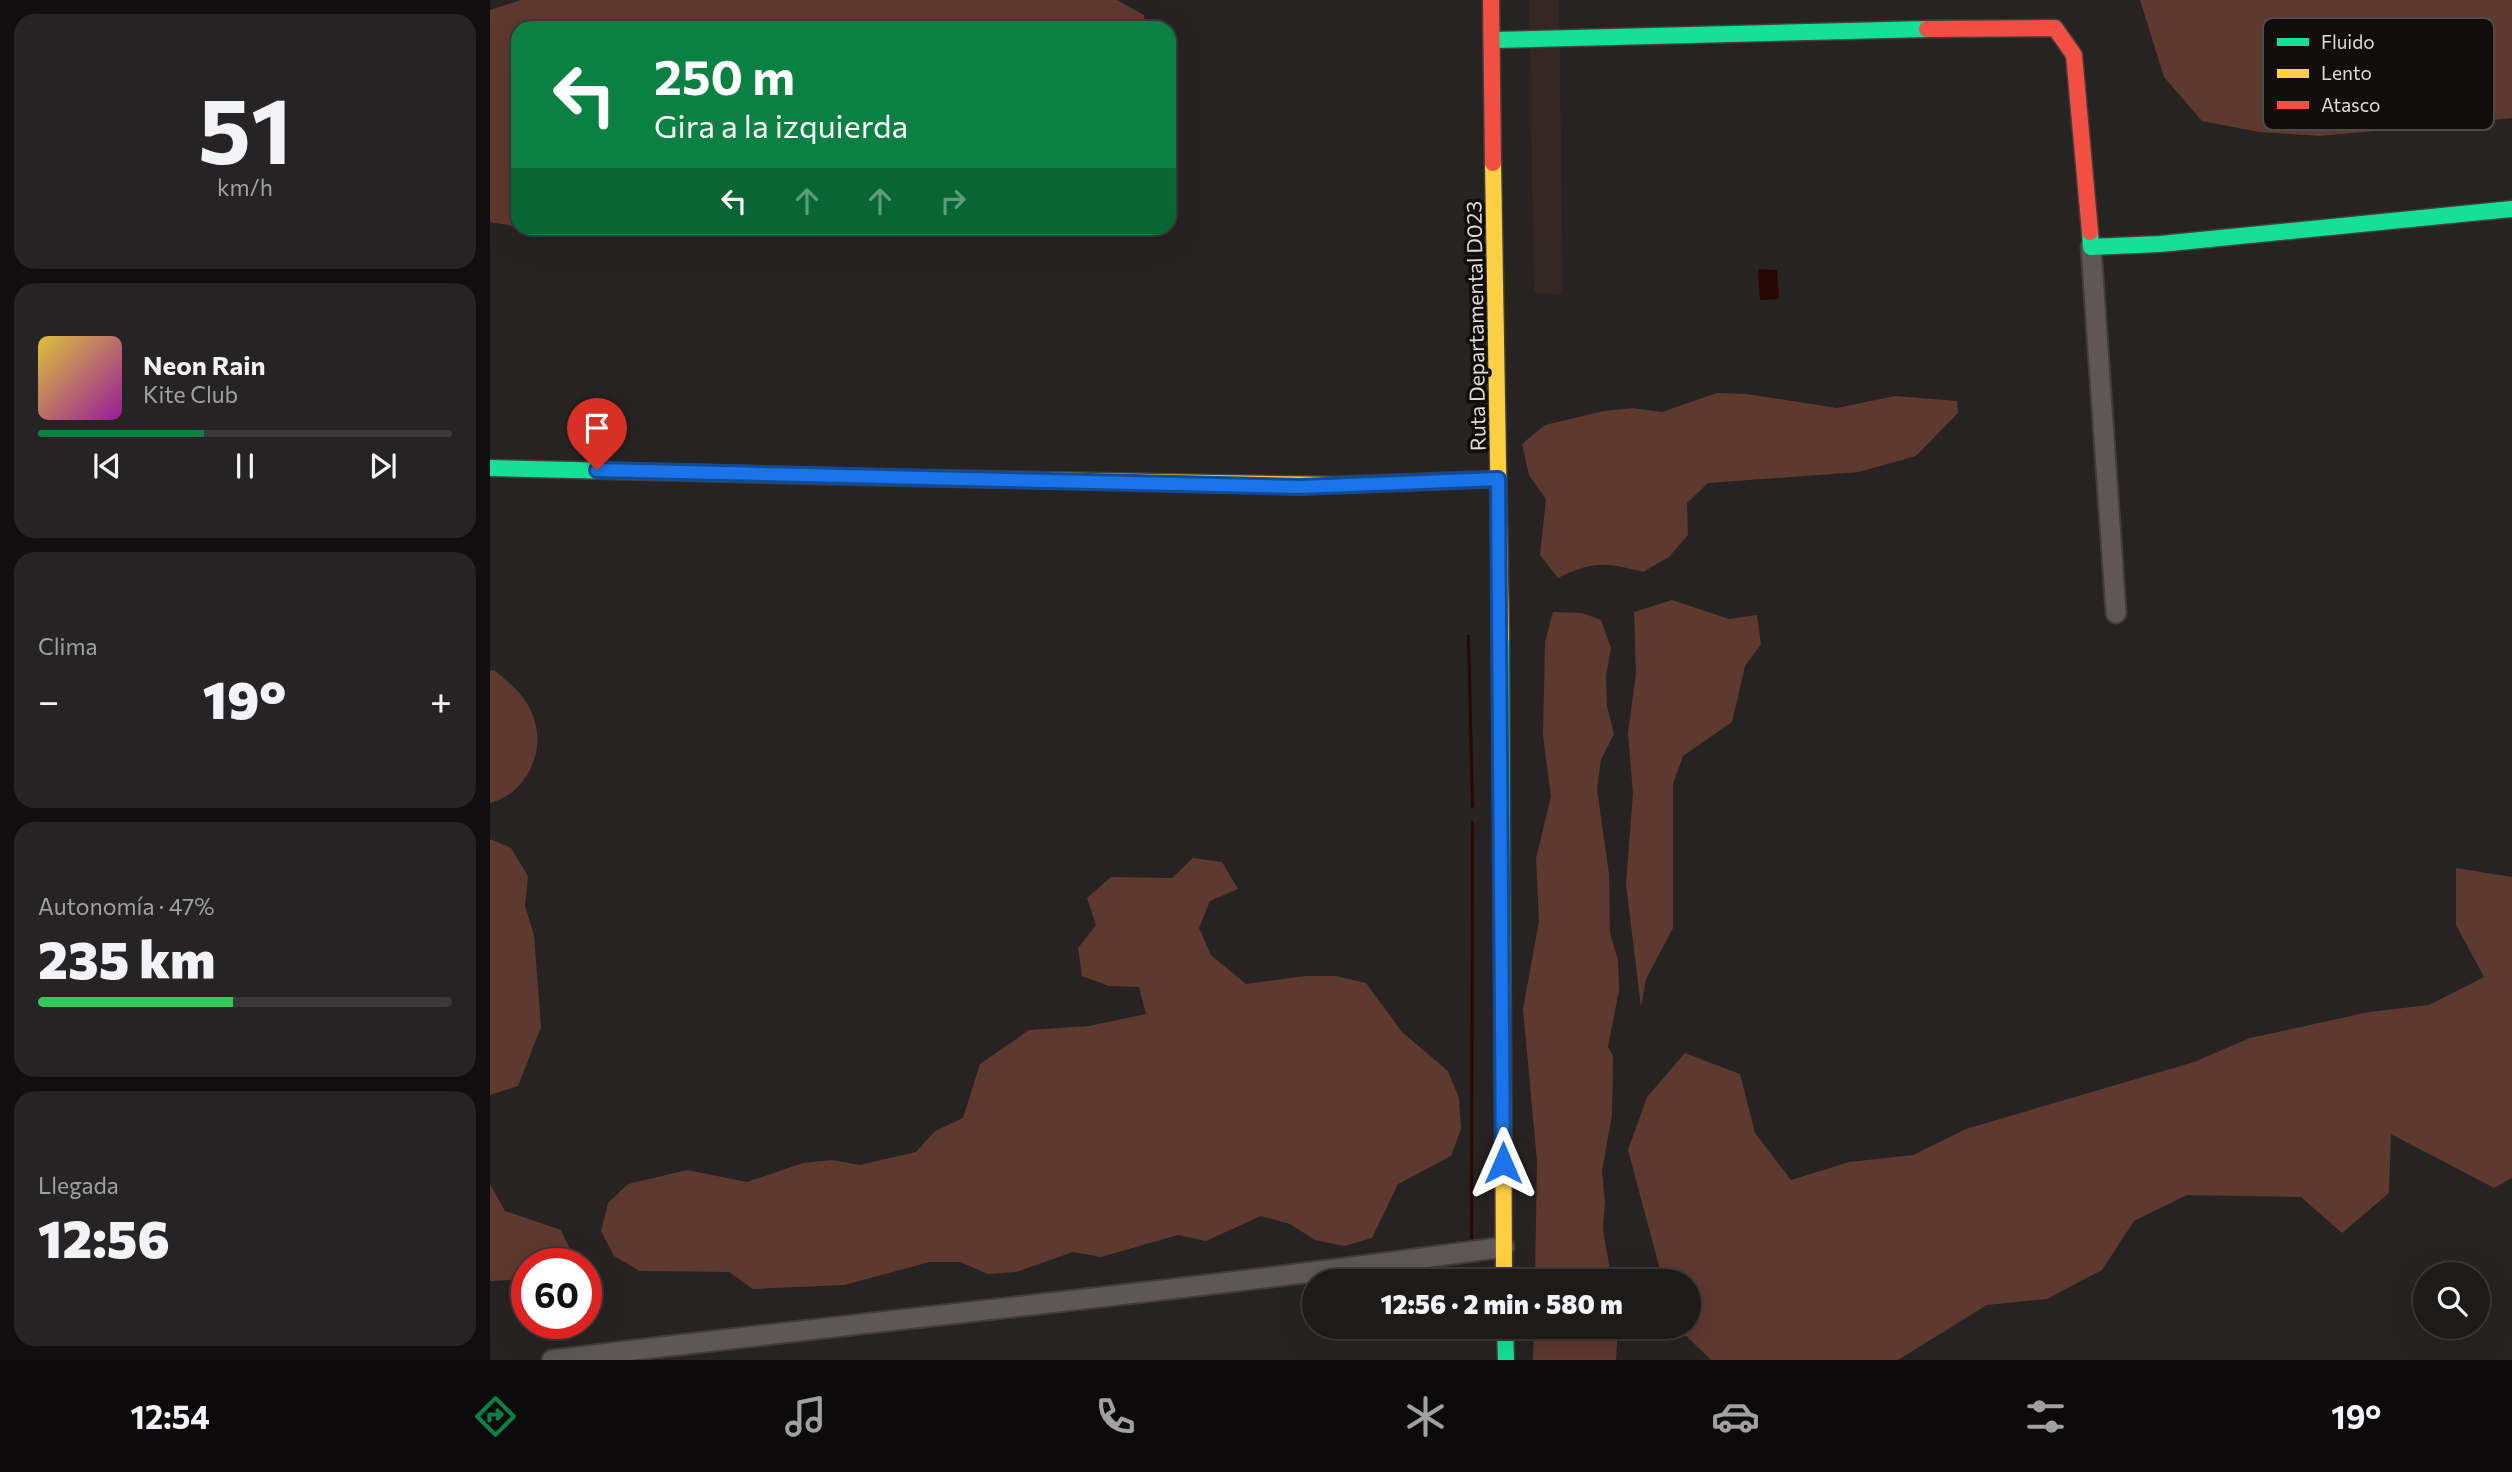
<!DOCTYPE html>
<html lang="es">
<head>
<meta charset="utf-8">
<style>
	:root { --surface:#1d1a1a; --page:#252323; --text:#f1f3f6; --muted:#a0a1a2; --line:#3b3839; --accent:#0b8043 }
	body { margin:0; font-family:Commissioner,sans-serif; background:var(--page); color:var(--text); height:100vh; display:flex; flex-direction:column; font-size:26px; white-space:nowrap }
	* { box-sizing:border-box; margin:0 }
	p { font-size:23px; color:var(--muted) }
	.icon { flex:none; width:38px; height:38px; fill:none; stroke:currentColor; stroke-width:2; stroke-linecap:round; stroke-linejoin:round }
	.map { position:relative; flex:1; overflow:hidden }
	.drawer { display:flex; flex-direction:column; gap:14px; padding:14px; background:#100e0e; width:490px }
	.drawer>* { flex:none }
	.top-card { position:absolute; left:21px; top:21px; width:665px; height:214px; border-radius:21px; box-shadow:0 7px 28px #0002,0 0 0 2px var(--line); background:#0b8043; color:#fff; overflow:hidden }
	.buttons { position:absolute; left:1923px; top:1262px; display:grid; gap:14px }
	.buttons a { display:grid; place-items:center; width:77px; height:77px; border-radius:50%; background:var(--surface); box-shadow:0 7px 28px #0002,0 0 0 2px var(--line); font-size:35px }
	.speed { position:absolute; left:21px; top:1248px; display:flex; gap:14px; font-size:35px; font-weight:700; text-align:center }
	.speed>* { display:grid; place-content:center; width:91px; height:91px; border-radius:50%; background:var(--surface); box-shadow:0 7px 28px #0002,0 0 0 2px var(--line); line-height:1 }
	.speed .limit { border:10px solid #d22; background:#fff; color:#111 }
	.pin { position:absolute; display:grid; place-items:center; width:60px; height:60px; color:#fff; margin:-72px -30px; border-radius:50% 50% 50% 0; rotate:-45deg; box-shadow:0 0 7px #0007 }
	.pin .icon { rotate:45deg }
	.me { position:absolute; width:77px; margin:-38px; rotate:0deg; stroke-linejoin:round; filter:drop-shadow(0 0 5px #0008) }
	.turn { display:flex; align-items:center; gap:24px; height:147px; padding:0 28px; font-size:32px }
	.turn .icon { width:91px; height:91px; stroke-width:2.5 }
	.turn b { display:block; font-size:49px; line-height:60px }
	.lanes { display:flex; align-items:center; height:66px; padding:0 28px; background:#0003; justify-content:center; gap:35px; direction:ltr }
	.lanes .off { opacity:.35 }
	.big { font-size:52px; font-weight:800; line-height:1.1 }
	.drawer .card { flex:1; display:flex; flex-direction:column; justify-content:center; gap:10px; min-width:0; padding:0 24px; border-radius:21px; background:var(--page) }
	.drawer .dial { align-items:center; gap:0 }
	.dial b { font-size:91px; line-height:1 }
	.song { display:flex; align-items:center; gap:21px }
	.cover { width:84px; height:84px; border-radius:10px; background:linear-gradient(135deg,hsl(50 70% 55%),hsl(300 70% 35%)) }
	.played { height:7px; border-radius:4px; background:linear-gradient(90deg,var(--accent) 40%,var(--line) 40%) }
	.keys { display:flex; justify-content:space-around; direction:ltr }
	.heat { display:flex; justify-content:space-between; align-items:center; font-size:38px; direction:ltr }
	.charge { height:10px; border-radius:5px; background:linear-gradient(90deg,#34c759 47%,var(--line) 0) }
	.trip { position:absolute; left:812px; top:1269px; width:399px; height:70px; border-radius:35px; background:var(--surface); box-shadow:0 7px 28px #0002,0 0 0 2px var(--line); font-weight:800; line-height:70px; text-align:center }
	.dock { display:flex; height:112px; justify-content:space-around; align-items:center; background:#0c0a0a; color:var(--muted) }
	.dock .icon { width:49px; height:49px }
	.dock .active { color:var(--accent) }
	.dock b { font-size:32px; color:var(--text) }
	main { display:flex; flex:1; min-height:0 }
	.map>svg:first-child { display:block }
</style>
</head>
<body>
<main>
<section class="drawer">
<div class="card dial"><b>51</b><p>km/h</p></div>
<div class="card">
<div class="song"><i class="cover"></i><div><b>Neon Rain</b><p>Kite Club</p></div></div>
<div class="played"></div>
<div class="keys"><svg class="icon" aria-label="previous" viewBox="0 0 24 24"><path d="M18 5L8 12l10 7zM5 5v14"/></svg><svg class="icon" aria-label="pause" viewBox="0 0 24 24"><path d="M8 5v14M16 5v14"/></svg><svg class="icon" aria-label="next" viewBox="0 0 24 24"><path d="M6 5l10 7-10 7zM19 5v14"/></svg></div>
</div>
<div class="card"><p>Clima</p>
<div class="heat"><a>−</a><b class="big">19°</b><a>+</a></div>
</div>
<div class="card"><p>Autonomía · 47%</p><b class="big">235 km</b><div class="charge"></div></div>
<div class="card"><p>Llegada</p><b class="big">12:56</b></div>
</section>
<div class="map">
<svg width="2022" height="1360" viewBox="0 0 2022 1360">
	<rect width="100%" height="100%" fill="#272322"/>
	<path fill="#342825" d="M 1039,0 L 1069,0 L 1073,295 L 1044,293 Z"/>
	<path fill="#5e392f" d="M 31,0 L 627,0 L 654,15 L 656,28 L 28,28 L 28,227 L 0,222 L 0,10 Z
		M 1650,0 L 2022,0 L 2022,118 L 1830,136 L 1769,132 L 1712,121 L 1674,77 Z
		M 1227,393 L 1257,394 L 1347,408 L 1405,396 L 1467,401 L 1468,413 L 1426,456 L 1369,472 L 1218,483 L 1197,503 L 1198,535 L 1179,557 L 1153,572 C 1115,562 1103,561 1068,578 L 1050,555 L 1056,499 L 1039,475 L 1032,444 L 1055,425 L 1114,411 L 1143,408 L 1172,412 Z
		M 1182,600 L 1239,619 L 1267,615 L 1271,644 L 1255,666 L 1242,722 L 1193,756 L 1183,784 L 1183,928 L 1156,979 L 1151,1007 L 1136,884 L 1143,793 L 1138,733 L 1146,673 L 1144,612 Z
		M 1063,612 L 1092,613 L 1111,620 L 1121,648 L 1116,676 L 1117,706 L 1124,734 L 1111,760 L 1107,789 L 1119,874 L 1120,933 L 1128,960 L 1129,990 L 1118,1047 L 1123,1056 L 1122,1115 L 1112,1171 L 1115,1201 L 1113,1230 L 1122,1281 L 1045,1281 L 1047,1161 L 1033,1009 L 1049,921 L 1046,858 L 1061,797 L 1053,736 L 1055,642 Z
		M 4,670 C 20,683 36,696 43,716 C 57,751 36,794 0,803 L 0,671 Z
		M 0,839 L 21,848 L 38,876 L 35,906 L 44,935 L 51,1027 L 28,1086 L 0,1095 Z
		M 703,858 L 732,862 L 748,889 L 720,901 L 709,928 L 721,955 L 756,984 L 815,976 L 846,976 L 876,983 L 912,1032 L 958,1071 L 969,1098 L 971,1129 L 961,1156 L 908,1184 L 882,1238 L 854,1246 L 825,1240 L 800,1224 L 771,1216 L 716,1241 L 688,1235 L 611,1257 L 583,1252 L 526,1272 L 498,1274 L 470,1262 L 440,1262 L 354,1285 L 263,1289 L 239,1272 L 150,1271 L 124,1256 L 111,1231 L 118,1203 L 138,1184 L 197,1170 L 257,1182 L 313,1163 L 342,1160 L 370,1165 L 426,1152 L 445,1131 L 473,1118 L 490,1064 L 539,1030 L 599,1026 L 656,1014 L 649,987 L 619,986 L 592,976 L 588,948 L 606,925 L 597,898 L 621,877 L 682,878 Z
		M 1966,868 L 2022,877 L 2022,1178 L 2004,1188 L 1901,1134 L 1899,1193 L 1852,1233 L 1811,1197 L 1697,1195 L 1644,1221 L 1612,1270 L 1557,1299 L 1497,1305 L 1408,1360 L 1221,1360 L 1187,1327 L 1199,1326 L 1199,1281 L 1173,1281 L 1138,1150 L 1157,1097 L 1195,1053 L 1250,1074 L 1265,1133 L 1301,1180 L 1359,1162 L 1423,1155 L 1476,1129 L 1704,1062 L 1760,1038 L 1879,1012 L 1939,1005 L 1994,977 L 1966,925 Z
		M 0,1184 L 15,1211 L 71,1230 L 84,1258 L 77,1263 L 37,1264 L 37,1279 L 0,1281 Z
		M 1044,1327 L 1128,1327 L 1126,1360 L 1043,1360 Z"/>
	<path fill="#290703" d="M 1268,269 L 1287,270 L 1289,299 L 1270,300 Z
		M 977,635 L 980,635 L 984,807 L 981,808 Z
		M 981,821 L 984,821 L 983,1239 L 980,1239 Z"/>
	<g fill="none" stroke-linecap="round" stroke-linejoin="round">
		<g stroke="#403e3d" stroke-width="23">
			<path id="street" d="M 1601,247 L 1626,613
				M 62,1360 C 379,1321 697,1291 1014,1247"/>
		</g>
		<g stroke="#403e3d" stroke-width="19">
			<path id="fast" d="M 1002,40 L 1437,29
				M 1600,232 L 1601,247 L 1670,244 L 2022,209
				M 0,468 L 426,478
				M 847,485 L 1008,479
				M 1011,638 L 1013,1071
				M 1015,1326 L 1016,1360"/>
		</g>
		<g stroke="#403e3d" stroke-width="19">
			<path id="slow" d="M 1003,163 L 1011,638
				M 426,478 L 847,485
				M 1013,1071 L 1014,1281"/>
		</g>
		<g stroke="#403e3d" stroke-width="19">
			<path id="jam" d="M 1001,0 L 1003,163
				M 1437,29 L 1565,28 L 1584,55 L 1600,232"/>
		</g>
		<use href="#street" stroke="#5f5755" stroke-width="19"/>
		<use href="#fast" stroke="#16e098" stroke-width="16"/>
		<use href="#slow" stroke="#ffcf43" stroke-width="16"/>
		<use href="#jam" stroke="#f24e42" stroke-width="16"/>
	</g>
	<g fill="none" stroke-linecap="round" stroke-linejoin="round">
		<g stroke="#114b97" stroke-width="18">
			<path id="route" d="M 107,470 L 810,487 L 1008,479 L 1013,1163"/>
		</g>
		<use href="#route" stroke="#1a73e8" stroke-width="12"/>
	</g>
	<g text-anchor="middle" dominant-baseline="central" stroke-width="7" stroke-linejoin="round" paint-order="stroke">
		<g font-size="21" fill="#e0dbda" stroke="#100d0c">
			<text transform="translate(985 326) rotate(-91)">Ruta Departamental D023</text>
		</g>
	</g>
	<rect x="1773" y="18" width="231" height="112" rx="10" fill="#100d0c" stroke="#4e4b4a" stroke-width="2"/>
	<rect x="1787" y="38" width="32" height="8" fill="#16e098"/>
	<rect x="1787" y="69" width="32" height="9" fill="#ffcf43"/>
	<rect x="1787" y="101" width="32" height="8" fill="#f24e42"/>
	<g font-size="19" fill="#e0dbda">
		<text x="1831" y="49">Fluido</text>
		<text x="1831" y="80">Lento</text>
		<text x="1831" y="112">Atasco</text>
	</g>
</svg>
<div class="buttons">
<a><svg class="icon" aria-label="search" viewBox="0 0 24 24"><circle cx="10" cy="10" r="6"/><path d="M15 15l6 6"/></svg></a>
</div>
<div class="speed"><div class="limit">60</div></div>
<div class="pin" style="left:107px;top:470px;background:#d93025"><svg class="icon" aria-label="arrive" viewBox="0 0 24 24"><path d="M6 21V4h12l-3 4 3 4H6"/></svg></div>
<svg class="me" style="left:1013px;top:1163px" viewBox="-20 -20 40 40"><path d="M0-17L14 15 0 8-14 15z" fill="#1a73e8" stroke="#fff" stroke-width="4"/></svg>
<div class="trip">12:56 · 2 min · 580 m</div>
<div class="top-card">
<div class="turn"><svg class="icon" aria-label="left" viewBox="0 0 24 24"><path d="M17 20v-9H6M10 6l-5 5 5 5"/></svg><div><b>250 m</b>Gira a la izquierda</div></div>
<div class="lanes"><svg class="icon" aria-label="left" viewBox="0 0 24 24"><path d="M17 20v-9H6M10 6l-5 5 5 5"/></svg><svg class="icon off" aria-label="ahead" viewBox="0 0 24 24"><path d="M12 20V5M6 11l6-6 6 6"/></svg><svg class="icon off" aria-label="ahead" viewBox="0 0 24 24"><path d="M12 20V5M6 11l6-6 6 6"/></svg><svg class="icon off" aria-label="right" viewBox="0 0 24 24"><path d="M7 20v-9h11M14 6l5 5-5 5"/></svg></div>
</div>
</div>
</main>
<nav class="dock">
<b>12:54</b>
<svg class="icon active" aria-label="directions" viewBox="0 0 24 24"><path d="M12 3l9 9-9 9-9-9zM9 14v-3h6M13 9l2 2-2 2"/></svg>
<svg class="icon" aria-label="music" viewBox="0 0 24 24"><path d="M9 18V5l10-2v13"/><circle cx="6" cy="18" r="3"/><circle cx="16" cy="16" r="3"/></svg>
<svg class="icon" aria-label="phone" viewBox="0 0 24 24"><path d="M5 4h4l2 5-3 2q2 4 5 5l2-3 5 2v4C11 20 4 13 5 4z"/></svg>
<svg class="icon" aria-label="climate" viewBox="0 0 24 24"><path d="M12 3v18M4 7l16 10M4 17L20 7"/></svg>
<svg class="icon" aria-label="car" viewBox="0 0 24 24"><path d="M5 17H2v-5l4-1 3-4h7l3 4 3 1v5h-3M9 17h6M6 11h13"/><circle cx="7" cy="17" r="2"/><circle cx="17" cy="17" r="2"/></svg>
<svg class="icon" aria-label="filters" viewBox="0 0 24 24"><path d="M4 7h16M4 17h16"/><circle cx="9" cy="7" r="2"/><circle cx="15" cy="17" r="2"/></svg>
<b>19°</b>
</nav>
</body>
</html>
